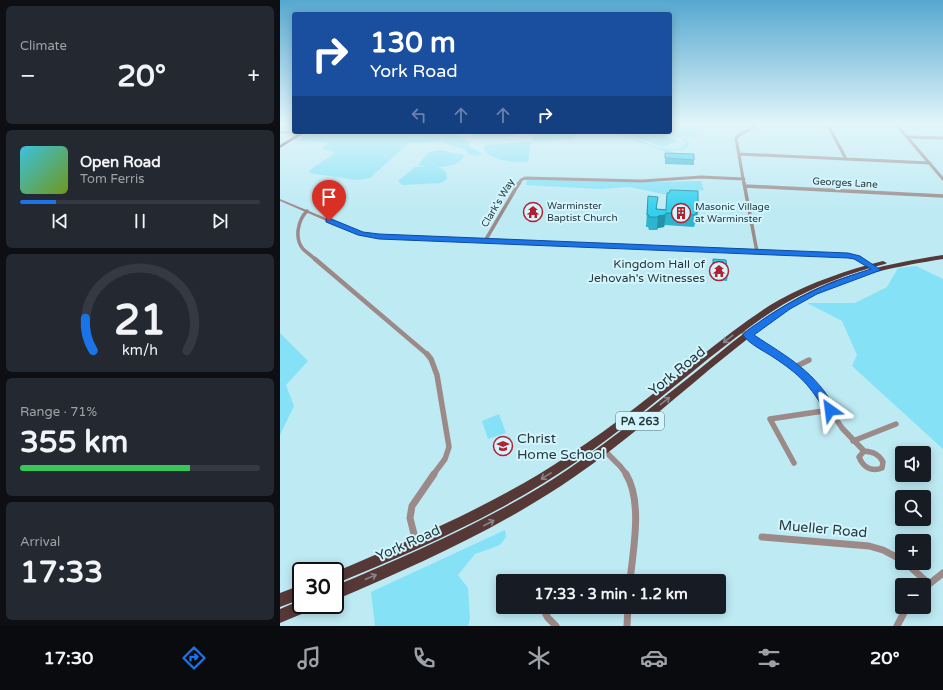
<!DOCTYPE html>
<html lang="en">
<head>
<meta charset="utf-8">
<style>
	:root { --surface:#171b24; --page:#242831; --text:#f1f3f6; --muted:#9ea1a6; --line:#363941; --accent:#1a73e8 }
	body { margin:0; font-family:"Varela Round",sans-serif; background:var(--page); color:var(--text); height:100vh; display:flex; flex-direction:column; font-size:15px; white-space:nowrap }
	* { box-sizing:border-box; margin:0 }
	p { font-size:13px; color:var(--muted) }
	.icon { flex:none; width:22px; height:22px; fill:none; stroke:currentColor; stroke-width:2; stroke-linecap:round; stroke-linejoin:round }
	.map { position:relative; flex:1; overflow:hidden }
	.panel { display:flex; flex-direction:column; gap:6px; padding:6px; background:#0d0f14; width:280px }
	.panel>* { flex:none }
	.top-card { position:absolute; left:12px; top:12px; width:380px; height:122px; border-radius:4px; box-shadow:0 2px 10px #0003; background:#1a4fa0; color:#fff; overflow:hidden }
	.controls { position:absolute; left:615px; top:446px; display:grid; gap:8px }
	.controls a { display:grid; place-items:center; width:36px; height:36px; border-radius:4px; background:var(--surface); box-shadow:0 2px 10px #0003; font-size:20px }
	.speed { position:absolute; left:12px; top:562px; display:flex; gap:8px; font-size:20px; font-weight:700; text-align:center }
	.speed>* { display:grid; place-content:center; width:52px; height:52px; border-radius:50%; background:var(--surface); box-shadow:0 2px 10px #0003; line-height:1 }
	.speed .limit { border:2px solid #111; border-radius:6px; background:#fff; color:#111 }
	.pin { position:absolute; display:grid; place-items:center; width:34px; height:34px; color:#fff; margin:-41px -17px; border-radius:50% 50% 50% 0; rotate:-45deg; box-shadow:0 0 4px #0007 }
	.pin .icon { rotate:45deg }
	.me { position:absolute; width:44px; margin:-22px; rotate:329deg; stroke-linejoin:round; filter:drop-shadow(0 0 3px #0008) }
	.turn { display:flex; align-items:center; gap:14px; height:84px; padding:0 12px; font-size:18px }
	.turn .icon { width:52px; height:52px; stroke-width:2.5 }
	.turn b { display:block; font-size:28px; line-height:34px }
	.lanes { display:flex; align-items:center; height:38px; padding:0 12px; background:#0003; justify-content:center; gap:20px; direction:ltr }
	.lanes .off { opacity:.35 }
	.big { font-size:30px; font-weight:800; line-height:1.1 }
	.panel .card { flex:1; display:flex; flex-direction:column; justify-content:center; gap:6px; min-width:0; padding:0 14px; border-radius:6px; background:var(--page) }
	.panel .dial { align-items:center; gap:0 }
	.dial svg { height:104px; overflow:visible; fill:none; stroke:var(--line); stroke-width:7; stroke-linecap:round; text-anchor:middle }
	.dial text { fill:var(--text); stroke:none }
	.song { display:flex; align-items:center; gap:12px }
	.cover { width:48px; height:48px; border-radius:6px; background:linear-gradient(135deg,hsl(190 70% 55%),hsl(80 70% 35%)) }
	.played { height:4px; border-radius:2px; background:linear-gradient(90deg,var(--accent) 15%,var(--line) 15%) }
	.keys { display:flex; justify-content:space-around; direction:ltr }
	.heat { display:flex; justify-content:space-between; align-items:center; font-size:22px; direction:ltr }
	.charge { height:6px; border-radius:3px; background:linear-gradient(90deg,#34c759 71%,var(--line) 0) }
	.trip { position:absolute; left:216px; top:574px; width:230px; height:40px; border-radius:4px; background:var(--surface); box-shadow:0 2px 10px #0003; font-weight:800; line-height:40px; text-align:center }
	.tabs { display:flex; height:64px; justify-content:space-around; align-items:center; background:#090b0e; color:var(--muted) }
	.tabs .icon { width:28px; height:28px }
	.tabs .current { color:var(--accent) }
	.tabs b { font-size:18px; color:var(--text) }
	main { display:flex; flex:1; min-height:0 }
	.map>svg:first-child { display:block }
</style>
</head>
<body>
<main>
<section class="panel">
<div class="card"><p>Climate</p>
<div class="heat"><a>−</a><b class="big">20°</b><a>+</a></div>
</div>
<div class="card">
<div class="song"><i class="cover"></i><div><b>Open Road</b><p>Tom Ferris</p></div></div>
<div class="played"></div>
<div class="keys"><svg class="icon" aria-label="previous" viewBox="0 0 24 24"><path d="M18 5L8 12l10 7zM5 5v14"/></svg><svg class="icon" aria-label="pause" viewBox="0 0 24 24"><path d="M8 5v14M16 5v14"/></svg><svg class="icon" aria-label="next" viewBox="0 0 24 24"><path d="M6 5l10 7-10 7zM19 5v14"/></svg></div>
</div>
<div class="card dial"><svg viewBox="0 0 100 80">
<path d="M14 69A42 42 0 1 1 86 69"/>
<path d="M14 69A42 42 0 0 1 8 44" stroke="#1a73e8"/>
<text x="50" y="56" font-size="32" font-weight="700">21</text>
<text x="50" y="72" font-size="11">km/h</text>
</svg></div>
<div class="card"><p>Range · 71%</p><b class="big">355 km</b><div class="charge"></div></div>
<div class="card"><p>Arrival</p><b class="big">17:33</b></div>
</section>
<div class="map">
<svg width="663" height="626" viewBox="0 0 663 626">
	<rect width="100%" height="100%" fill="#beeaf4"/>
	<path fill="#85e1f6" d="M 400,128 L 417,129 L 416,137 L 399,136 L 409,142 L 409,145 C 404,151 395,150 388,150 L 402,156 L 400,157 L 332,132 C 356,132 378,157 403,147 L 406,142 L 401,138 L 382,132 L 397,136 L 396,130 Z
		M 30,132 L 176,132 L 190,143 L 190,147 L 203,154 L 196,156 L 187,154 L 186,150 L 161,142 L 129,143 L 90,178 L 77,180 L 29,173 L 30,170 L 55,153 L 53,151 L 41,149 L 48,142 L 18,140 Z
		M 193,132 L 237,132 L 236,136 L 191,137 Z
		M 254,132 L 295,132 L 296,136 L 293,139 L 255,141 L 253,138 Z
		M 347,132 L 373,132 L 399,141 L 383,147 L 344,133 Z
		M 248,142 L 251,143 L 248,162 C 235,163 213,161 204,150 L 204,145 Z
		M 159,150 L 184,155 C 181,165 167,167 158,167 L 166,172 L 167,179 L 161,183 L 122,185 L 118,181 L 135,167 L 147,166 L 138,165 L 148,153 Z
		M 247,179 L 376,182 L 421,181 L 424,190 L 383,194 L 349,187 L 320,189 L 246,185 Z
		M 636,266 L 663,279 L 663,449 L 572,366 L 577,355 L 562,321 L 527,303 L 575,303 L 607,287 L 618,268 Z
		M 0,333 L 28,361 L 6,385 L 14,406 L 0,435 Z
		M 219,414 L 226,433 L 208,439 L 202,421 Z
		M 225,530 L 226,537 L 220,545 L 195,554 L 178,575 L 188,588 L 190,619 L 188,626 L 95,626 L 91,592 Z"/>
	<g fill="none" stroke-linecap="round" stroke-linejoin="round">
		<path stroke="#9c8a89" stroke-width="3" d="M 615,123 L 663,179
			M 549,127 L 566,159
			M 627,137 L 663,138
			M 459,154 L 650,163
			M 239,184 L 241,180 L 245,178 L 362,181 L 421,177 L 464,179
			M 464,184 L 456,138 C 462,131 473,131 477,123"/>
		<path stroke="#9c8a89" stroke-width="3.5" d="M 464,183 L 477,252
			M 465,186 L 663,196
			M 27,211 C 18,220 14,238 23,249 C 27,253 32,256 36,260
			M 205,241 L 239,183"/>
		<path stroke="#9c8a89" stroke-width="4.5" d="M 35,259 L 148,355
			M 460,330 L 498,355"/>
		<path stroke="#9c8a89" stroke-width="5.5" d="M 147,354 L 151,359 L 157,375 L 169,447 L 165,459 L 153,475
			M 496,354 L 515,367 L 530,380 L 562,428 L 584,451
			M 515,367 L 529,360
			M 573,441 L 616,424
			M 323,449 L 340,466 L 347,475
			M 584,451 C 593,452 599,454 603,462 L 602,468 C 591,472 583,467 579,457 Z
			M 514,463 L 490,419 L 550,410"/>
		<path stroke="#9c8a89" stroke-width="7" d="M 346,474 C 363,502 353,550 350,581
			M 482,537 L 589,546 L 603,550 L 622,560
			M 136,542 L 130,518 L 132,506 L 154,474
			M 626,563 L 648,583
			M 644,588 L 663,573
			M 262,607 L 268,618 L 276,626
			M 347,626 L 348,607
			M 617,626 L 627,607"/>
		<path fill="#9c8a89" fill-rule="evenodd" d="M 0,131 L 22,132 L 24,133 L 22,134 L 0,133 Z
			M 0,199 L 82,233 L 95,235 L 568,254 L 583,259 L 599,270 L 599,271 L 595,271 L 579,261 L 567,256 L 95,237 L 79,235 L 0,201 Z"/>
		<path fill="#614543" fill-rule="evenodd" d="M 21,132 L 26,132 L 0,148 L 0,145 Z"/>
		<path fill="#563837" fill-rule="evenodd" d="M 663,255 L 663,259 C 620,266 576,274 537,293 C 498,312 464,342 430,369 C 386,406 342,444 294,477 C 220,528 138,565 55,600 L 55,586 C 135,552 215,518 287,470 C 334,438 378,402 422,367 C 456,339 491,310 531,291 C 572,271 618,262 663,255 Z
			M 603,261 L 607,263 L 605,264 C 570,273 535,286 504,304 C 477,320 453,340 428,359 C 385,394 342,430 296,462 C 222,513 138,550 55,584 L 55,572 C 135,538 216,504 289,455 C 335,425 378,390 421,356 C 447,336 471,316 499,300 C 532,282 567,270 603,261 Z
			M 21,585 L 21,599 L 0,607 L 0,593 Z
			M 21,600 L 21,605 L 33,605 L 31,610 L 0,623 L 0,609 Z"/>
	</g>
	<path fill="#2db4ce" d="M 385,153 L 414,160 L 414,165 L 385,164 Z
		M 368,196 L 377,209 L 418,212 L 417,224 L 415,224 L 414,227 L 385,225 L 384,227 L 378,228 L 377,230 L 369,230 L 368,227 L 366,227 Z
		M 258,209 L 254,216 L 247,216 L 247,212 Z
		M 433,259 L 448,274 L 447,281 L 433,280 L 432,266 Z"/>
	<path fill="#2492a7" d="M 257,205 L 258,209 L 254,216 L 254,212 Z
		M 386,213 L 384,227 L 378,228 L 377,230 L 378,216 Z"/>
	<path fill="#34d1ef" stroke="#2492a7" d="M 385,153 L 414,154 L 414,160 L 385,158 Z
		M 390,190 L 418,191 L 418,212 L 416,212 L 416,215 L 386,213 L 385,215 L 378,216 L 378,217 L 369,217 L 369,215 L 367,215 L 368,196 L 378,197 L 376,209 L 386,210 L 387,193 L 389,193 Z
		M 250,204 L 257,205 L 254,212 L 247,212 Z
		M 433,259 L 446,260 L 448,274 L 434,273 Z"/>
	<defs><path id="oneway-shaft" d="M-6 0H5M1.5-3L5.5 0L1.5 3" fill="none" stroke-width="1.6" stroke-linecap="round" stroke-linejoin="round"/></defs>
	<g stroke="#888487">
		<use href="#oneway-shaft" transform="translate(448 339) rotate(142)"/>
		<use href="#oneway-shaft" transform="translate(385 401) rotate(-38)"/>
		<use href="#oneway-shaft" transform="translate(266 476) rotate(148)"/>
		<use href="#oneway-shaft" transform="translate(209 523) rotate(-27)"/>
		<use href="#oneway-shaft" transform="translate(91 577) rotate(-23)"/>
	</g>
	<linearGradient id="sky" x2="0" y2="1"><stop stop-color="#56a8d0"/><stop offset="0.59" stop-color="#e2f6fa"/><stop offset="1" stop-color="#e2f6fa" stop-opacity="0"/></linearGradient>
	<rect width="663" height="210" fill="url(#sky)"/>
	<path fill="#1a73e8" stroke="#114b97" d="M 49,218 L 83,232 L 99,234 L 568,253 L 580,256 L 601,270 L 537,294 L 510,309 L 474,335 C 509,358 536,372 556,410 L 554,413 L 550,414 L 546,413 C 531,386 519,374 493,357 C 484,351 469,344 463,335 C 467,329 476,325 482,320 C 516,297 551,281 591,269 L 574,259 L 568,258 L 99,239 L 78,235 L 46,222 L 46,219 Z"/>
	<defs>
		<g id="temple-ring" transform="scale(1)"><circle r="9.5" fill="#d3f5fe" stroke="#b32131" stroke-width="1.5"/><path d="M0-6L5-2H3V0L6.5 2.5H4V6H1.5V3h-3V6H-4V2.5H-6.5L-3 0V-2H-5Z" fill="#b32131"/></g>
		<g id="building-ring" transform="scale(1)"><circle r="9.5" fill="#d3f5fe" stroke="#b32131" stroke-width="1.5"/><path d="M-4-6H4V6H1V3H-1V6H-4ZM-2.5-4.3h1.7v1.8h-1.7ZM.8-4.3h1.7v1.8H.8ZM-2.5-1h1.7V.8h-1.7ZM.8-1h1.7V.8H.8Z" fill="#b32131"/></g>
		<g id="school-ring" transform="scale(1)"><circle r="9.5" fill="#d3f5fe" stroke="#b32131" stroke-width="1.5"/><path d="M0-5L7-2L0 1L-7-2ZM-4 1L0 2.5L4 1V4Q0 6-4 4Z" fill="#b32131"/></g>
	</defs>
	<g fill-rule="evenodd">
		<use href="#temple-ring" x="253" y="212"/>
		<use href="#building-ring" x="401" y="213"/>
		<use href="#temple-ring" x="439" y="271"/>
		<use href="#school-ring" x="223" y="446"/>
	</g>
	<g text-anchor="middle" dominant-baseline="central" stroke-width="4" stroke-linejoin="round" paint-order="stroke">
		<g font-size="10" fill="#27393d" stroke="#d3f5fe">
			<text transform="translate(565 183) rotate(3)">Georges Lane</text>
			<text transform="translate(218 203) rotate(-59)">Clark's Way</text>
		</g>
		<g font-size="10" fill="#27393d" stroke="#d3f5fe" text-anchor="start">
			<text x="267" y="206">Warminster<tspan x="267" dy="12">Baptist Church</tspan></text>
			<text x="415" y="207">Masonic Village<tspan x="415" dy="12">at Warminster</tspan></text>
		</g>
		<rect fill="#d3f5fe" stroke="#5b7177" stroke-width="1" x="336" y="412" width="48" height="18" rx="3"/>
		<g font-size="11" font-weight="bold" fill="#27393d">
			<text x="360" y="421">PA 263</text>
		</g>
		<g font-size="12" fill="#27393d" stroke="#d3f5fe" text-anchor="end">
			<text x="425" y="264">Kingdom Hall of<tspan x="425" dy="14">Jehovah's Witnesses</tspan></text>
		</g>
		<g font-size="14" fill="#27393d" stroke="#d3f5fe">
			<text transform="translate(397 371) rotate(-39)">York Road</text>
			<text transform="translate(543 529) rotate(5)">Mueller Road</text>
			<text transform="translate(128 543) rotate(-24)">York Road</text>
		</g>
		<g font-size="14" fill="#27393d" stroke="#d3f5fe" text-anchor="start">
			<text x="237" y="438">Christ<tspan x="237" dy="16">Home School</tspan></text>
		</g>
	</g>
</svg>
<div class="controls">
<a><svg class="icon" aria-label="sound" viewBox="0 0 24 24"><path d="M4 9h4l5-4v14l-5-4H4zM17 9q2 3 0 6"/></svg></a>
<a><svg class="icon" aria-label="search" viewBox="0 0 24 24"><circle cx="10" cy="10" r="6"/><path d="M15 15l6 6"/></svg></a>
<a>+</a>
<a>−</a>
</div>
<div class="speed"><div class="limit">30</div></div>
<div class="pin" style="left:49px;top:221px;background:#d93025"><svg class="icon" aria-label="arrive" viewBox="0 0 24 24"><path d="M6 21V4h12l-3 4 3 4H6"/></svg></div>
<svg class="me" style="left:550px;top:410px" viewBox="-20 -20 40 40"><path d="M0-17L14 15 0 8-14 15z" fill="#1a73e8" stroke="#fff" stroke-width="4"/></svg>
<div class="trip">17:33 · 3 min · 1.2 km</div>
<div class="top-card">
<div class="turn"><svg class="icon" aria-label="right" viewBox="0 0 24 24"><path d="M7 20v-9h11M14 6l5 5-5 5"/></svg><div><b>130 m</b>York Road</div></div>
<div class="lanes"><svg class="icon off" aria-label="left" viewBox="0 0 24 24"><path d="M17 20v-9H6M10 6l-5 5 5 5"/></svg><svg class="icon off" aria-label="ahead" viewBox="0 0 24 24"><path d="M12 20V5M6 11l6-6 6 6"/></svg><svg class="icon off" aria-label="ahead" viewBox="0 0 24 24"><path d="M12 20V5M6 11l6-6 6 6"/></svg><svg class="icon" aria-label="right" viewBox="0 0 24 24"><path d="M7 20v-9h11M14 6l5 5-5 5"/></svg></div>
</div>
</div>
</main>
<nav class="tabs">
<b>17:30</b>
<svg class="icon current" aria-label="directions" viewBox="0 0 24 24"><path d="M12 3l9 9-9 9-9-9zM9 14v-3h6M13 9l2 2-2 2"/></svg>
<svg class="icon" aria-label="music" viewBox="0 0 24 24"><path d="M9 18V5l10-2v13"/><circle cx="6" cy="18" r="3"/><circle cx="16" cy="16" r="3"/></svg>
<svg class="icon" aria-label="phone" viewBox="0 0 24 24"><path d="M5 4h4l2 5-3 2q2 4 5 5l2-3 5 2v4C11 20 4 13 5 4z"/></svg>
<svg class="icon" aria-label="climate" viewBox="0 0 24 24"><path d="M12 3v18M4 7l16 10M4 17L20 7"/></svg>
<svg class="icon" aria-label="car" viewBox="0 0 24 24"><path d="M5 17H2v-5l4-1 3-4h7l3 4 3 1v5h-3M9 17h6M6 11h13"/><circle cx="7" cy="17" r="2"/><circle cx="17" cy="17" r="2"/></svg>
<svg class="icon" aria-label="filters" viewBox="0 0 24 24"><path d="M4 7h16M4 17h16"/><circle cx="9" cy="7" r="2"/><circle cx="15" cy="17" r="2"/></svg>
<b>20°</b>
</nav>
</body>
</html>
